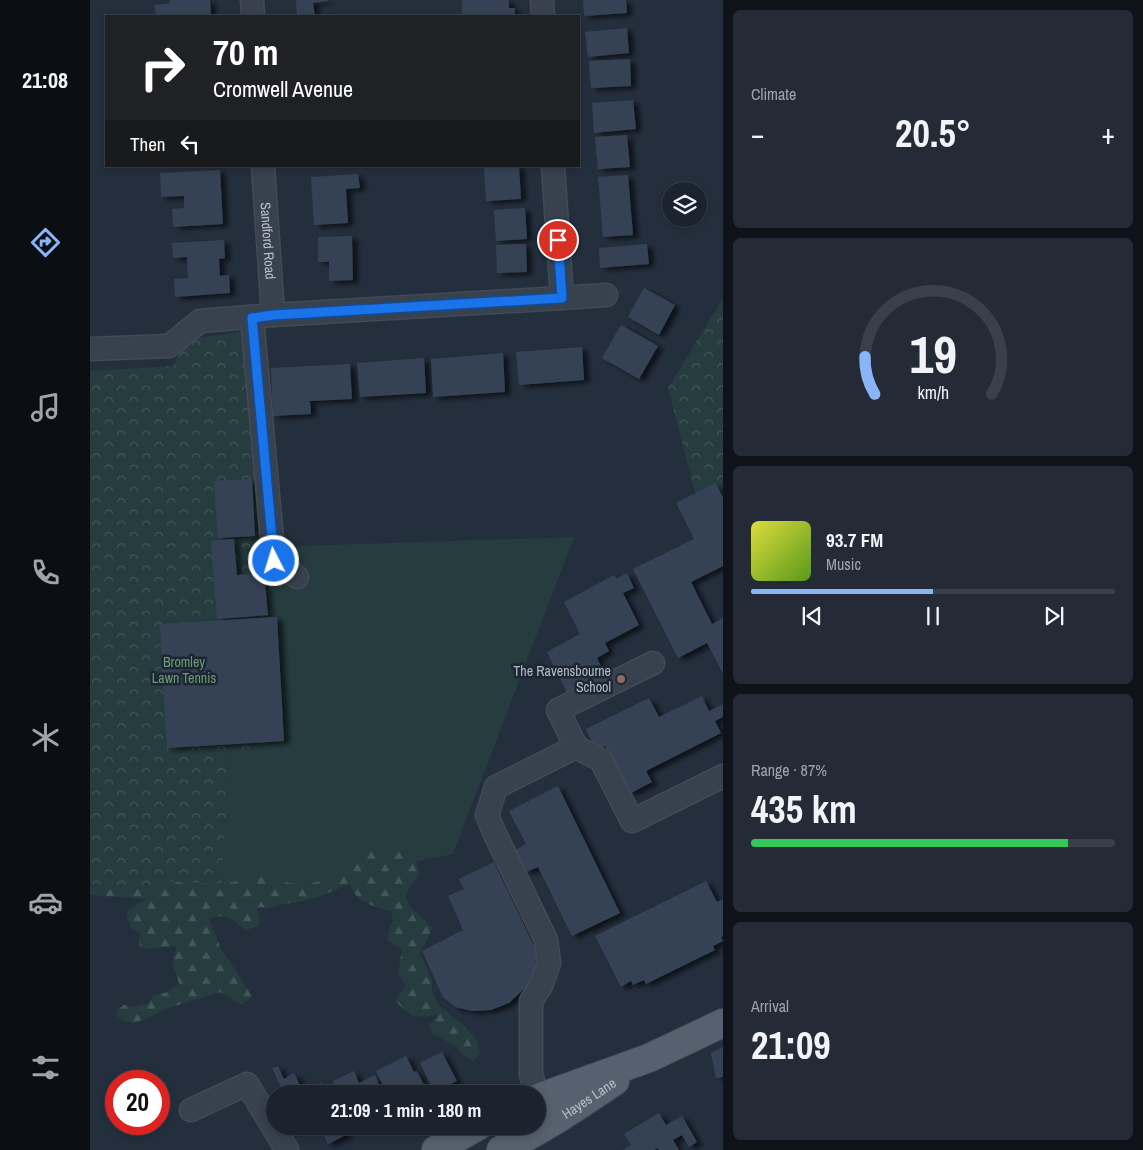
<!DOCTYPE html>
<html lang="en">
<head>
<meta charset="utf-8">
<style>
	:root { --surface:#1b232e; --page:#242b36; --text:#f1f3f6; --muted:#a0a4aa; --line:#39404a; --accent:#8ab4f8 }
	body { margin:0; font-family:"Archivo Narrow",sans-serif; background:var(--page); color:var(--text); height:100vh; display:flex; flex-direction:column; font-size:19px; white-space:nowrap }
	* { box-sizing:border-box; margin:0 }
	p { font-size:16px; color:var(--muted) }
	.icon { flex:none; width:28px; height:28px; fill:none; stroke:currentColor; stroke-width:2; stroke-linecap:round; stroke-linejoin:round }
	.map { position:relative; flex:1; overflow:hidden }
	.details { display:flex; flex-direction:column; gap:10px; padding:10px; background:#0f1319; width:420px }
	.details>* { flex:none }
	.banner { position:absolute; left:15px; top:15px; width:475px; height:152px; border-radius:0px; box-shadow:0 2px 8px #0003,0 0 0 1px var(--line); background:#202124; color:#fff; overflow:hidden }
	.controls { position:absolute; left:572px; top:182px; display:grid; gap:10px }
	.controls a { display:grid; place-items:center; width:45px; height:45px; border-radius:50%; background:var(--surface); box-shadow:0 2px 8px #0003,0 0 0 1px var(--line); font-size:25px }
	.speed { position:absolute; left:15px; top:1070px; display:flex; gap:10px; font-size:25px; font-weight:700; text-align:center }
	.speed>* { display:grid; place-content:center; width:65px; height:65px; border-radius:50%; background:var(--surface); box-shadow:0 2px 8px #0003,0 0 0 1px var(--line); line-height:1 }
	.speed .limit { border:8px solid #d22; background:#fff; color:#111 }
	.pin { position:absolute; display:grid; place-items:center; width:42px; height:42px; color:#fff; margin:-21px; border:2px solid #fff; border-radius:50%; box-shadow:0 1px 5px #0007 }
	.me { position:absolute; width:55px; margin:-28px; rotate:355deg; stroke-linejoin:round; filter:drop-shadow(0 0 4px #0008) }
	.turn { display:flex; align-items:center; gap:18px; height:105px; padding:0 25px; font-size:22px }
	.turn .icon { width:65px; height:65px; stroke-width:2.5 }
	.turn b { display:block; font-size:35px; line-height:42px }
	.then { display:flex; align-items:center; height:48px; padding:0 25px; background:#0003; gap:10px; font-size:19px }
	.big { font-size:38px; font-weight:800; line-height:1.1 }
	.details .widget { flex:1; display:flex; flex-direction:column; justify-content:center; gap:8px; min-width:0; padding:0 18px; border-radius:8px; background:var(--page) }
	.details .dial { align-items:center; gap:0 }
	.dial svg { height:130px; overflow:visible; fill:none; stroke:var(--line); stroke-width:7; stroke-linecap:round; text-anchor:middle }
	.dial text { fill:var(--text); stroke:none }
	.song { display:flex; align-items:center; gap:15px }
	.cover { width:60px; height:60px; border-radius:8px; background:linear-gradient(135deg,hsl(60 70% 55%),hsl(90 70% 35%)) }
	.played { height:5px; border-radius:2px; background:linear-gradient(90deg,var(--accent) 50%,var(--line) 50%) }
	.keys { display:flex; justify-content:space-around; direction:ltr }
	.heat { display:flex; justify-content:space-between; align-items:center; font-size:28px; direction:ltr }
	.charge { height:8px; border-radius:4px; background:linear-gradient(90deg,#34c759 87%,var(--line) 0) }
	.trip { position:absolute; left:176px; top:1085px; width:280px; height:50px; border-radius:25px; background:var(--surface); box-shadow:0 2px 8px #0003,0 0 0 1px var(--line); font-weight:800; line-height:50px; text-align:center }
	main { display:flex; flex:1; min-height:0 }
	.dock { display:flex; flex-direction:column; width:90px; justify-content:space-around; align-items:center; background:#0b0e12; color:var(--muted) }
	.dock .icon { width:35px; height:35px }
	.dock .on { color:var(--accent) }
	.dock b { font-size:22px; color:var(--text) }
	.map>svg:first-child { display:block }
</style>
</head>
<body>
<main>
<nav class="dock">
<b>21:08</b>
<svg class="icon on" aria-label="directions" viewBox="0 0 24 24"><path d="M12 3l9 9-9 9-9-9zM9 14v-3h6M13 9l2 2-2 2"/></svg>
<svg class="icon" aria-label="music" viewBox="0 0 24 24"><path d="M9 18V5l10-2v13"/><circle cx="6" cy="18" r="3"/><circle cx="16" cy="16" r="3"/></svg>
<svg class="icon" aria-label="phone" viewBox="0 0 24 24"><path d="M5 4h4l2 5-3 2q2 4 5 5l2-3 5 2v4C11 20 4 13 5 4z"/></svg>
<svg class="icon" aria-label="climate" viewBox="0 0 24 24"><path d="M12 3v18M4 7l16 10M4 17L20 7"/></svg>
<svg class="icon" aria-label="car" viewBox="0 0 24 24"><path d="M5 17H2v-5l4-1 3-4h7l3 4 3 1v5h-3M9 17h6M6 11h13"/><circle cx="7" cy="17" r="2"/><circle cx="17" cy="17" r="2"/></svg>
<svg class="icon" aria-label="filters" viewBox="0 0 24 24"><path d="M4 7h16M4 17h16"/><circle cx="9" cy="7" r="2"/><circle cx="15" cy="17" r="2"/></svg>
</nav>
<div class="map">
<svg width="633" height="1150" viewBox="0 0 633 1150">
	<defs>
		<pattern id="forest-firs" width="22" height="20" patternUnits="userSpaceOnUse" patternTransform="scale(1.25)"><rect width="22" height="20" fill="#263c3f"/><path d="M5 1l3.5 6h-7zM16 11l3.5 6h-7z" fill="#435659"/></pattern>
		<pattern id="park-crowns" width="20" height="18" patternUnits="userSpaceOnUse" patternTransform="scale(1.25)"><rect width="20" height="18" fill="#263c3f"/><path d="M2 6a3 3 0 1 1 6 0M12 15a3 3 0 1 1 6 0" fill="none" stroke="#435659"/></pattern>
		<filter id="shadow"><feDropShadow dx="5.5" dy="3" stdDeviation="2.5" flood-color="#0009"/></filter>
	</defs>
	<rect width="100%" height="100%" fill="#242f3e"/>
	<path fill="#263c3f" d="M 484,537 L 363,854 L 185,891 L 132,884 L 139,753 L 194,741 L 177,547 Z"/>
	<path fill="url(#forest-firs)" d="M 288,846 C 299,848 321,849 326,861 C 328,865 328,870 329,874 L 315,895 L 320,907 L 343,928 L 330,953 L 342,981 L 342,991 L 349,1006 L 374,1025 L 387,1041 L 390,1053 L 383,1061 L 374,1056 L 367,1047 L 343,1034 L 339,1026 L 349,1014 C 326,1020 321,1017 305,1001 L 316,986 L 308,974 L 312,949 L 297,940 L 299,930 L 303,920 L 301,911 C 282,906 266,903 260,884 L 228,897 L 209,902 L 194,904 L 179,908 L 169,907 L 167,909 L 170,919 L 169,926 L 156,930 C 141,920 139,912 119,919 L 131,949 L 149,975 L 162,997 L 152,1005 L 130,992 L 76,1009 L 60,1017 L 45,1023 L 33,1021 L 26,1015 L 27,1010 L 34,1005 L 44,1007 L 57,1004 L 64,995 L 78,992 L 89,984 L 86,973 L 82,963 L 87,946 L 56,949 L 50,947 L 49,940 L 51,934 L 41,928 L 37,917 L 38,910 L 57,899 L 0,895 L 0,884 L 64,889 L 64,881 L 132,884 L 169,877 L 186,877 L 196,882 L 211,886 L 234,880 L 246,871 L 267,860 L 277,851 Z"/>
	<path fill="url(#park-crowns)" d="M 633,298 L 633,498 L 626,483 L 605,493 L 578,388 Z
		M 157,331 L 195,741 L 139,753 L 132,884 L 65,881 L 64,889 L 0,884 L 0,371 L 83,366 L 95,340 Z"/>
	<path fill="#364354" filter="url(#shadow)" d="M 80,0 L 120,0 L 121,16 L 66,16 L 65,5 L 80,3 Z
		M 206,0 L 238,0 L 238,1 L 223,3 L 225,16 L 207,16 Z
		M 372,0 L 419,0 L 419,8 L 425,8 L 425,16 L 372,16 Z
		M 493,0 L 536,0 L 537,13 L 494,16 Z
		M 537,28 L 539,53 L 498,57 L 495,32 Z
		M 540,59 L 541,86 L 501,88 L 499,61 Z
		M 543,100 L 546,129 L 504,133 L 502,103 Z
		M 537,135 L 540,167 L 508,169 L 505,137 Z
		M 394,166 L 429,166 L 431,199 L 396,201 Z
		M 130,170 L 133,224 L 83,227 L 82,209 L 94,208 L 94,196 L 71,197 L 70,173 Z
		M 268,174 L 270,188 L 256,189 L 258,223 L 224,225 L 221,177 Z
		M 538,175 L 543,235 L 513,237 L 508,177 Z
		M 435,208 L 437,239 L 406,241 L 404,210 Z
		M 262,236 L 263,280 L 239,281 L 239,262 L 228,262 L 228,237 Z
		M 134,240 L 135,258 L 129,259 L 130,276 L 139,275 L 140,293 L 85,297 L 84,279 L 98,278 L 97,257 L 83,258 L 82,243 Z
		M 436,244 L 437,272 L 407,273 L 406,245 Z
		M 557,244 L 559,264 L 510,268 L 509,248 Z
		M 554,288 L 585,305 L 569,335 L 538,317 Z
		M 531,325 L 568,346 L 549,379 L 512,358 Z
		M 492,347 L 494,380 L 429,385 L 426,352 Z
		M 413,353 L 415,392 L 343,397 L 341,359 Z
		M 334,358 L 336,393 L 270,397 L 267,363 Z
		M 260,364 L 262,399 L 220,401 L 221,414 L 183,416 L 181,368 Z
		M 162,479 L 165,536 L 128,538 L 124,481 Z
		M 626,483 L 633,498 L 633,566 L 601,582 L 622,624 L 633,618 L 633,674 L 617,643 L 588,658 L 543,569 L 604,539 L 586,503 Z
		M 144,539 L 147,575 L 174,573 L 178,615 L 127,619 L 121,541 Z
		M 537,573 L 544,588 L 533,593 L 549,625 L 515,643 L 519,651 L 507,658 L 515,675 L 477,693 L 457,652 L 490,634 L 474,602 L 524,575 L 526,579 Z
		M 187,617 L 194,741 L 77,748 L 70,624 Z
		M 612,696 L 619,711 L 633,704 L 633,717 L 625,721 L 631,733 L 556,771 L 562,782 L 539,794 L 515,746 L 506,750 L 496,729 L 559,698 L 569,717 Z
		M 468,786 L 530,913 L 482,936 L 448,867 L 436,872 L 425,850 L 436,844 L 419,811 Z
		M 404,862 L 447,952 L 445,969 L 438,985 L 419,1003 L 401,1010 L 382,1011 L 365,1007 L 353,997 L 332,951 L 373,930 L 358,896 L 374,889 L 369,879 Z
		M 616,881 L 627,902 L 633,899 L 633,936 L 631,937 L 633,941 L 623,946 L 625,950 L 556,984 L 554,980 L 543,985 L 541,981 L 531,987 L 505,936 Z
		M 633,1047 L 633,1077 L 626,1078 L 621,1053 Z
		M 352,1052 L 367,1081 L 344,1092 L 330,1063 Z
		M 316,1056 L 324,1072 L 327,1071 L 338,1093 L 297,1094 L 286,1071 Z
		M 188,1066 L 194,1079 L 204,1073 L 214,1094 L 194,1094 L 182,1068 Z
		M 264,1071 L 269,1083 L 285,1075 L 293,1094 L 249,1094 L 243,1081 Z
		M 232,1082 L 238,1094 L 219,1094 L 217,1090 Z
		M 569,1113 L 576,1125 L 592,1116 L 607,1142 L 599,1147 L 592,1135 L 583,1140 L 589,1150 L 569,1150 L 568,1148 L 564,1150 L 533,1150 L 541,1145 L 534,1134 Z
		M 230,1126 L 254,1126 L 258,1134 L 238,1144 Z"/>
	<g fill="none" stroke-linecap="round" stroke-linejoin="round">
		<g stroke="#414a57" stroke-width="25">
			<g id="minor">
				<path d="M 162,0 L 163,16"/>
				<path d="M 452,0 L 453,16"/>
				<path id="s1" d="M 173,166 L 183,315"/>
				<path d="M 472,298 L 516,295"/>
				<path d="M 162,318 L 184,561 L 207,577"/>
				<path d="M 0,349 L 79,346 L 110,321 L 183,315 L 472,298 L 463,166"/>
				<path d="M 486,747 L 511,760 L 542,821 L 633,776"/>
				<path d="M 449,1097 L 441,1075 L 441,1001 L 451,986 L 459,963 L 456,940 L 404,832 L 397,815 L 406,787 L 486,747 L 468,710 L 563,663"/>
				<path d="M 101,1110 L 157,1084 L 197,1150"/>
			</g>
		</g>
		<g stroke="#414a57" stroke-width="30">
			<g id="major">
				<path d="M 448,1098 L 559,1058 L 633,1023"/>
				<path d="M 346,1150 L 388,1126"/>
				<path id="s2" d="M 411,1150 C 451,1131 488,1106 525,1081"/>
			</g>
		</g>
		<use href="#minor" stroke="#38414e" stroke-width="22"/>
		<use href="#major" stroke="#56606e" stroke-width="28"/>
	</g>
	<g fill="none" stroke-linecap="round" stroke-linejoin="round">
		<g stroke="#114b97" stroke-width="12">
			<path id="route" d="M 184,561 L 162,318 L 183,315 L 472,298 L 468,240"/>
		</g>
		<use href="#route" stroke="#1a73e8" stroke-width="9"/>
	</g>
	<circle fill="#8d6e63" stroke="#1d2633" stroke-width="2" cx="531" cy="679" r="5"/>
	<g text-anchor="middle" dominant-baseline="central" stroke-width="5" stroke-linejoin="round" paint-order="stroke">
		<g font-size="14" fill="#b4bcc9" stroke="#1d2633">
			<text stroke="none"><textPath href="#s1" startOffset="75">Sandford Road</textPath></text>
			<text stroke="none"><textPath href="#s2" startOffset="102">Hayes Lane</textPath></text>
		</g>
		<g font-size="14" fill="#6b9a76" stroke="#1d2633">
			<text x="94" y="662">Bromley<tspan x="94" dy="16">Lawn Tennis</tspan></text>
		</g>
		<g font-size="14" fill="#b4bcc9" stroke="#1d2633" text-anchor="end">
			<text x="521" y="671">The Ravensbourne<tspan x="521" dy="16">School</tspan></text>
		</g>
	</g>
</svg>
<div class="controls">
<a><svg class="icon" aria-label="layers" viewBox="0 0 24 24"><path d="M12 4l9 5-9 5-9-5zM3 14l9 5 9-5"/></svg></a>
</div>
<div class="speed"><div class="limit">20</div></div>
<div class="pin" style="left:468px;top:240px;background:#d93025"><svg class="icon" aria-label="arrive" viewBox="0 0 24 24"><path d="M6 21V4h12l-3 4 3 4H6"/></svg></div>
<svg class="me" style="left:184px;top:561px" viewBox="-20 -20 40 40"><circle r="17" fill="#1a73e8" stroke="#fff" stroke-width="3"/><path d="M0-11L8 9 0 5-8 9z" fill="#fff"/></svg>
<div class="trip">21:09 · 1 min · 180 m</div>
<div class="banner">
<div class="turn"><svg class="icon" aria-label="right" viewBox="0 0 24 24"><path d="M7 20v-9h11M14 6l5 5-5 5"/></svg><div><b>70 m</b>Cromwell Avenue</div></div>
<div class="then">Then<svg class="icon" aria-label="left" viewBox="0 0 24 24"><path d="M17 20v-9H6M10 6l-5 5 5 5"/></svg></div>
</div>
</div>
<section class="details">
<div class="widget"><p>Climate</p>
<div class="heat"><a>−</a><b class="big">20.5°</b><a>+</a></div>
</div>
<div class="widget dial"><svg viewBox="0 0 100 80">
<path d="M14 69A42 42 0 1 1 86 69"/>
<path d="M14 69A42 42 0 0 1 8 46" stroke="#8ab4f8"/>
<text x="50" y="56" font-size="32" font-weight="700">19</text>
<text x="50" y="72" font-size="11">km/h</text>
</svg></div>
<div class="widget">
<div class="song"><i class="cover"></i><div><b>93.7 FM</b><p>Music</p></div></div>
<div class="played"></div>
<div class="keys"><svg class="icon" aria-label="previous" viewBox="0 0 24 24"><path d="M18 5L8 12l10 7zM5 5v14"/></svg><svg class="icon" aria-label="pause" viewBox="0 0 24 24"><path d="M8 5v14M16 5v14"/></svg><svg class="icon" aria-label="next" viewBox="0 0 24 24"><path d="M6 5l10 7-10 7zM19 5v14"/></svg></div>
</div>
<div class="widget"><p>Range · 87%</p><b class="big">435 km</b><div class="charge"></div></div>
<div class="widget"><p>Arrival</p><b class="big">21:09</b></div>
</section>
</main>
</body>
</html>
